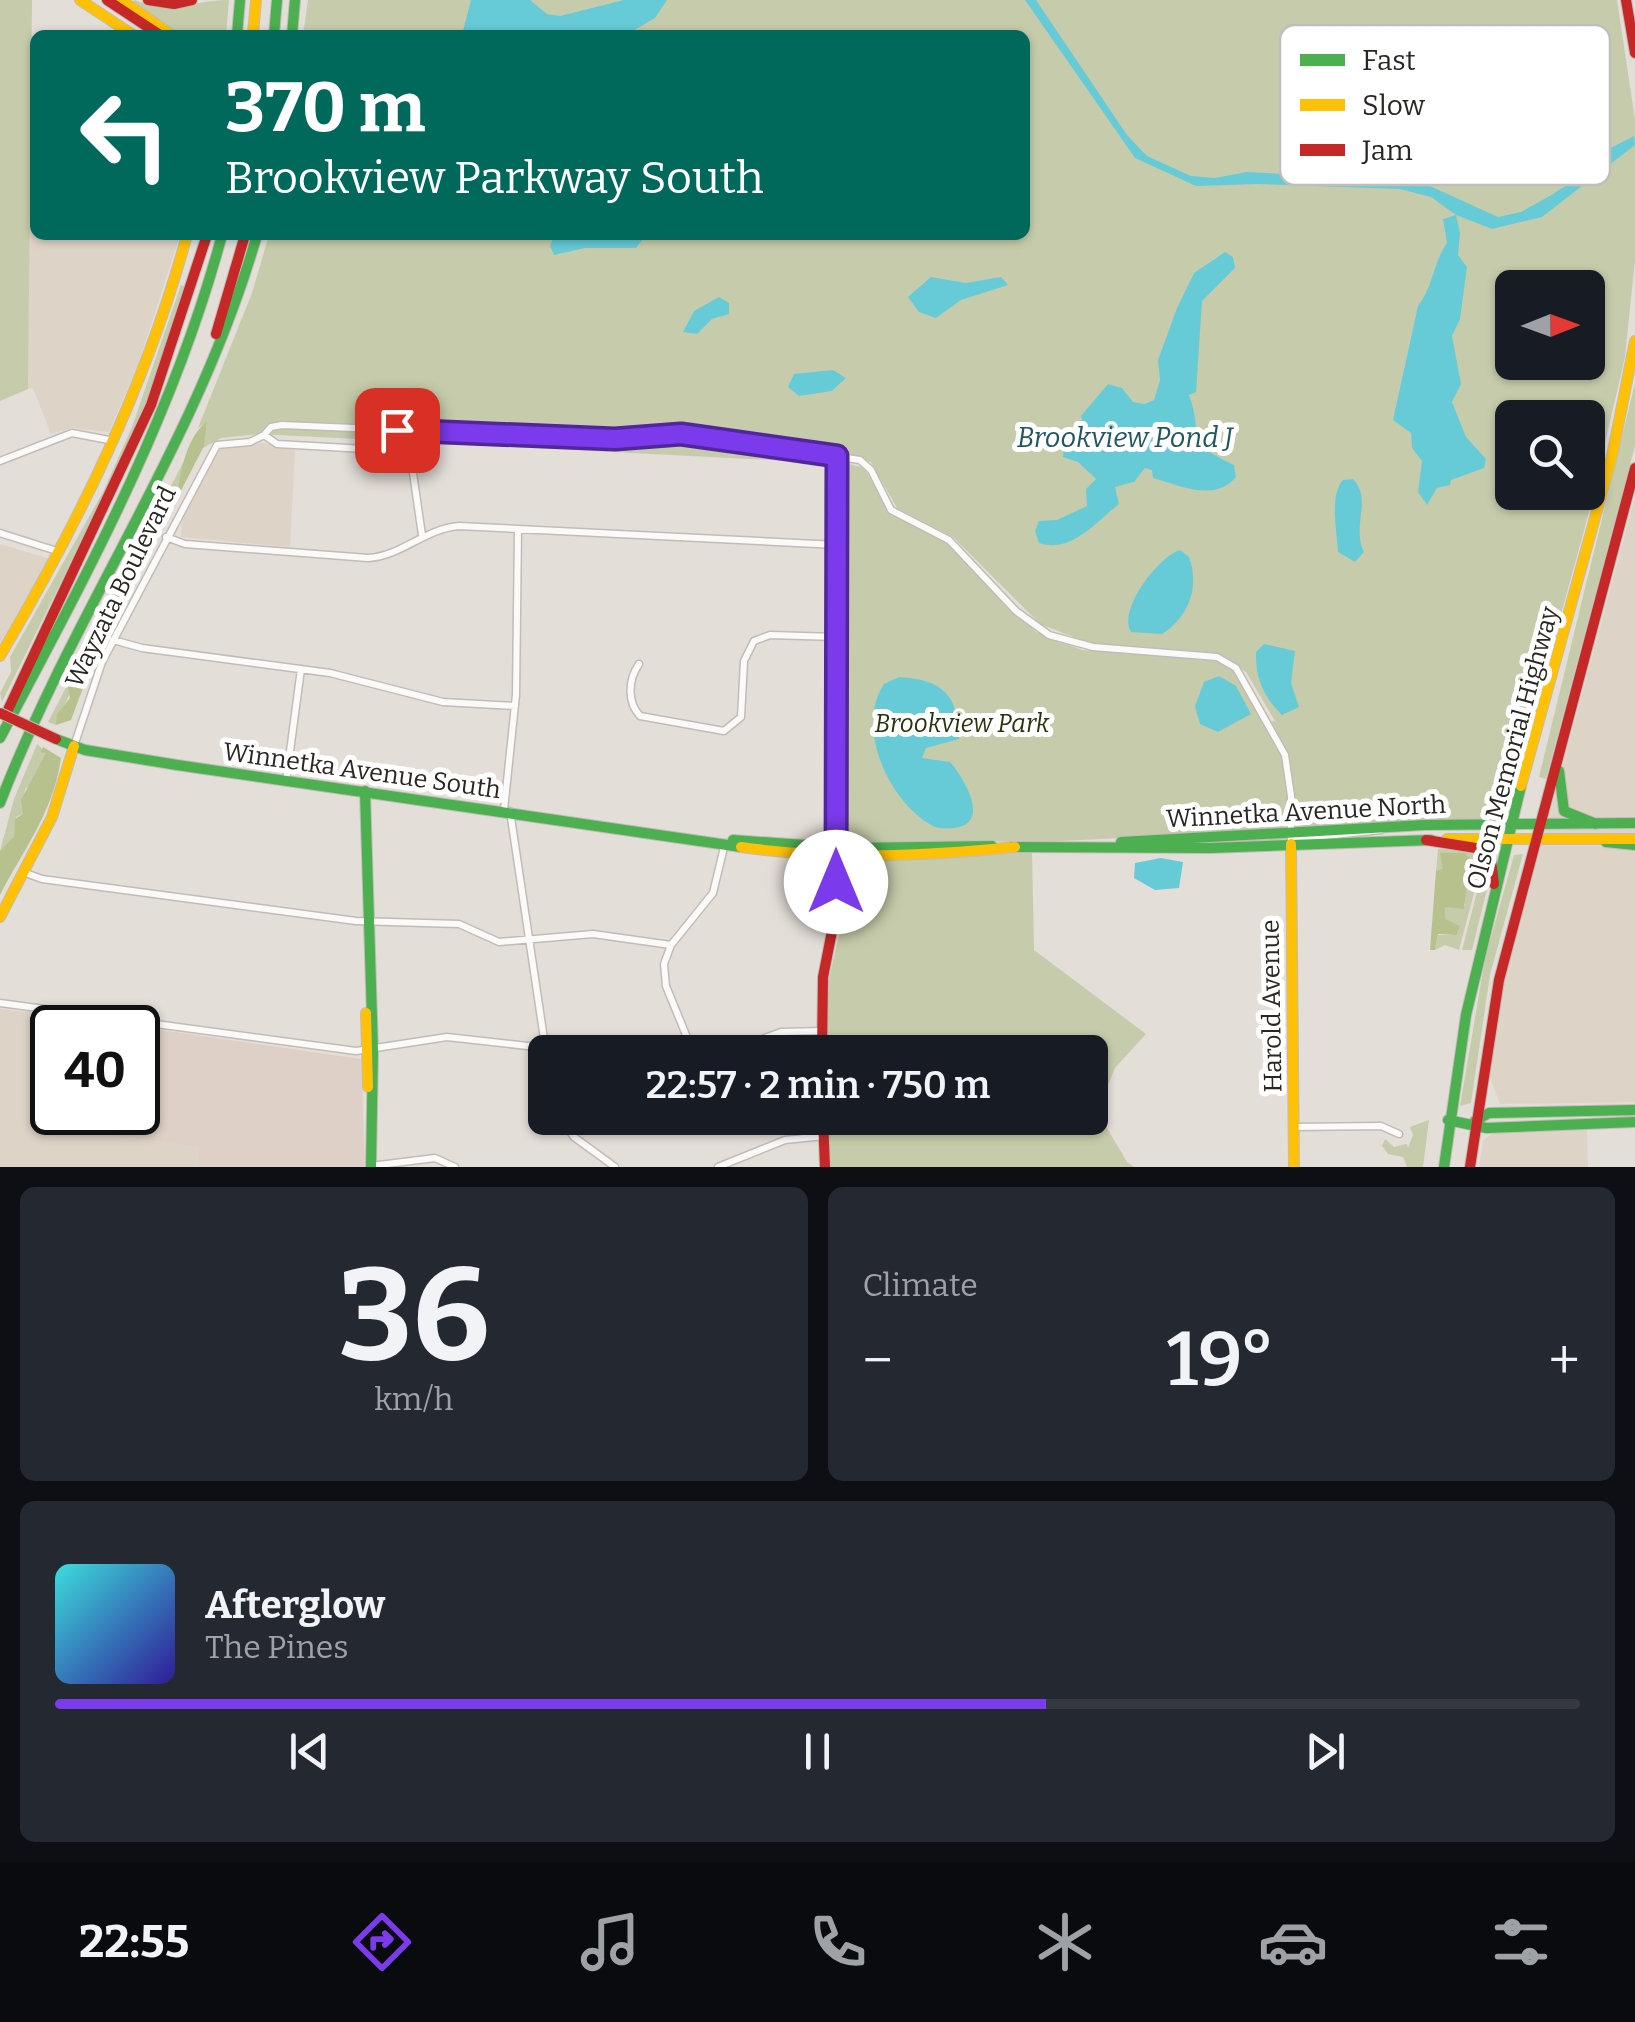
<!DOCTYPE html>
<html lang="en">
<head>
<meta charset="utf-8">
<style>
	:root { --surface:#171b24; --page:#242831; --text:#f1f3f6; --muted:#9ea1a6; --line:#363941; --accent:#7c3aed }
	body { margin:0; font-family:Bitter,serif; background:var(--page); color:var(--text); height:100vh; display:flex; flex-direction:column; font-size:38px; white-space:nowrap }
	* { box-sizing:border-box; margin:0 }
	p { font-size:32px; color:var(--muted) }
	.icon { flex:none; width:55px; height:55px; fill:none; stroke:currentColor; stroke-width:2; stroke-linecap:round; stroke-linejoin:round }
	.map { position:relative; height:1167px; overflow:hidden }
	.drawer { display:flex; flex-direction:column; gap:20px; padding:20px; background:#0d0f14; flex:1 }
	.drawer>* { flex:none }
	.banner { position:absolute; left:30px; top:30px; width:1000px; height:210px; border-radius:15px; box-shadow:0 2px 8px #0004; background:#00695c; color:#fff; overflow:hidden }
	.needle { width:65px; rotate:89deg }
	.fabs { position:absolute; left:1495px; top:270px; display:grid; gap:20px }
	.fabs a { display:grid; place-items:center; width:110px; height:110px; border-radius:15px; background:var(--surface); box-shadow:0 2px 8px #0004; font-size:50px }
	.speed { position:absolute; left:30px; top:1005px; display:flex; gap:20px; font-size:50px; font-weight:700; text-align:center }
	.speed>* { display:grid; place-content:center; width:130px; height:130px; border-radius:50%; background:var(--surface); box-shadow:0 2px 8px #0004; line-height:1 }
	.speed .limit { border:5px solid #111; border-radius:15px; background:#fff; color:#111 }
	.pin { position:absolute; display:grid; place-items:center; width:85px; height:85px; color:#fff; margin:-42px; border-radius:20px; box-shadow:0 5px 15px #0006 }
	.me { position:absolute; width:110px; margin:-55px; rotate:0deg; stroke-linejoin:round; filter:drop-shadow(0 0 8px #0008) }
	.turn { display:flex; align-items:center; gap:35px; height:210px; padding:0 30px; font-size:45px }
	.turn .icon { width:130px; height:130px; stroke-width:2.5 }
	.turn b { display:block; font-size:70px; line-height:85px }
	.big { font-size:75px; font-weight:600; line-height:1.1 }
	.drawer .card { flex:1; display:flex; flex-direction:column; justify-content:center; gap:15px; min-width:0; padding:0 35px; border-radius:15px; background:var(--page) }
	.drawer .dial { align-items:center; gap:0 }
	.dial b { font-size:130px; line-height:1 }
	.song { display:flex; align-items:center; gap:30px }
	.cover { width:120px; height:120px; border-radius:15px; background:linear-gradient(135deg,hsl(180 70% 55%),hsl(250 70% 35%)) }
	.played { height:10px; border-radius:5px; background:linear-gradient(90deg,var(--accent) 65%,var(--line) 65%) }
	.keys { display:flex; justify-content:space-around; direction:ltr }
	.heat { display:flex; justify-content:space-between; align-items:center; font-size:55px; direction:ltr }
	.drawer .tiles { flex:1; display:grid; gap:20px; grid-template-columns:1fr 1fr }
	.card:last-child { grid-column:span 2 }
	.trip { position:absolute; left:528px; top:1035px; width:580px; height:100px; border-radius:15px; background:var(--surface); box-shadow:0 2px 8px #0004; font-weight:600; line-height:100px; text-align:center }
	.dock { display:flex; height:160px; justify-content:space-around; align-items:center; background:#090b0e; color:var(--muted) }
	.dock .icon { width:70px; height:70px }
	.dock .current { color:var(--accent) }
	.dock b { font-size:45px; color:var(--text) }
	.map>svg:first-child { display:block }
</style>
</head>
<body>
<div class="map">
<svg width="1635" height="1167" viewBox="0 0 1635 1167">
	<rect width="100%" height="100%" fill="#e4ded8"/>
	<path fill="#ded3c7" d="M 30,65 L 35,65 L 35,235 L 180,235 L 138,365 L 109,432 L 72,428 L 51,434 L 33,388 L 28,389 Z
		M 263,443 L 295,450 L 290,547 L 181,537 L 182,521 L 219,450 Z
		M 1635,497 L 1635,1102 L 1500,1104 L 1487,1070 L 1500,999 Z
		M 0,544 L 50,559 L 0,643 Z
		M 0,1009 L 92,1020 L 92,1027 L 52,1028 L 52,1112 L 93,1113 L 94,1133 L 198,1147 L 199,1167 L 0,1167 Z
		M 1587,1127 L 1588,1167 L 1479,1167 L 1483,1140 L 1496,1132 Z"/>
	<path fill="#ded0c6" d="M 92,1020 L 361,1059 L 365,1167 L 199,1167 L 198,1147 L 93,1133 L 93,1113 L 138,1112 L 138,1028 L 92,1027 Z"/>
	<path fill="#c6ccab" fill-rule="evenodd" d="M 0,0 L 32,0 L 28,389 L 0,401 Z
		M 135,0 C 169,15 195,0 229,0 L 226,35 L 177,35 L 131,2 Z
		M 308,0 L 1617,0 L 1635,119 L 1635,260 L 1625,357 L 1588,516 L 1508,807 L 1487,819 L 1062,841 L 848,843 L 841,836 L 841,825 L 842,471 L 846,463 L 864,468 L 890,513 L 945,542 L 1036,632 L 1082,650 L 1216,660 L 1234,671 L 1266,723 L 1275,721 L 1246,672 L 1219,653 L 1089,643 L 1040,624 L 953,537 L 897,508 L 871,462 L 831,451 L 830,463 L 258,434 L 221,438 L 203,448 L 207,423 L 198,428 L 252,293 L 269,235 L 1025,235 L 1025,35 L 303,35 ZM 1512,288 L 1588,288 L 1588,362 L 1512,362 ZM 1512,418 L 1588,418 L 1588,492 L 1512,492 Z
		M 181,285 L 186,287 L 148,405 L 2,702 L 0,693 L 11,672 L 10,657 L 103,492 L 132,427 Z
		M 1635,383 L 1635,446 L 1546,779 L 1539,777 Z
		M 185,459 C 183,490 160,522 144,547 C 131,568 123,595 112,617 C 93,654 70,688 56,725 L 48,722 Z
		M 37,744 L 47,753 L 36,780 L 25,789 L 23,814 L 16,817 L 14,836 L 0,851 L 14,799 Z
		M 1438,849 L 1476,850 L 1483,859 L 1459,950 L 1445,945 L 1435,950 L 1438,935 L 1457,935 L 1460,926 L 1445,920 L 1445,907 L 1465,906 L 1465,891 L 1477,866 L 1465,853 L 1446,853 L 1443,870 L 1436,871 Z
		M 1032,852 L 1034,950 L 1146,1034 L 1115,1068 L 1106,1090 L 1104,1123 L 1127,1162 L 1134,1167 L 830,1167 L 828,1118 L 1090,1118 L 1090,1052 L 827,1052 L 828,983 L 843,918 L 847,863 Z
		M 1523,854 L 1490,975 L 1471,1103 L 1460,1106 L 1485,959 L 1514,855 Z
		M 1485,861 L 1490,877 L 1472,950 L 1462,950 Z
		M 1429,1120 L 1423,1167 L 1407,1167 L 1403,1157 L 1388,1154 L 1382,1146 L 1385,1139 L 1394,1147 L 1407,1144 L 1408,1148 L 1413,1135 L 1410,1127 Z"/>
	<path fill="#b6c18d" d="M 207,422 L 204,446 L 93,661 L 71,720 L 56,725 L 57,714 L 70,698 L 68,688 L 93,652 L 118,594 L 178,490 C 181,470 187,436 207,422 Z
		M 43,747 L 61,758 C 54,811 22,852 0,895 L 0,851 L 14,836 L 15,819 L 23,814 L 21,800 L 46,753 L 41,752 Z
		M 1440,853 L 1465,853 L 1477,866 L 1466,891 L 1464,909 L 1445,907 L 1445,919 L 1460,926 L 1457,935 L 1438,934 L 1435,950 L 1430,950 L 1436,871 L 1443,869 Z"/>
	<path fill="#67cbd7" d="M 471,0 L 530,0 L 547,14 L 560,16 L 624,0 L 667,0 L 655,18 L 626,35 L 462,35 Z
		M 1025,0 L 1036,0 L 1127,135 L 1147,156 L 1191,176 L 1215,178 L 1247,172 L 1419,181 L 1498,217 L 1521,212 L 1553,194 L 1585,173 L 1599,154 L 1634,136 L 1635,145 L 1542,217 L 1492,229 L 1456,215 L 1431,197 L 1400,189 L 1258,184 L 1196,186 L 1135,158 Z
		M 1456,215 L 1460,233 L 1458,255 L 1467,267 L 1460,319 L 1452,336 L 1461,384 L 1452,402 L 1466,437 L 1486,459 L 1484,468 L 1451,480 L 1450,485 L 1437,488 L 1427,505 L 1418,492 L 1422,461 L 1412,448 L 1411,433 L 1393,420 L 1418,306 C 1434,285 1432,265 1447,243 L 1443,219 Z
		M 554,235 L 646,235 L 636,248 L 585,248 L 554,255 L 550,246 Z
		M 1225,252 L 1233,257 L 1235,268 L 1202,301 L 1196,392 L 1189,395 C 1205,438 1181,440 1234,465 L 1236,477 C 1214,503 1179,485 1153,478 L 1152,470 L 1145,468 L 1134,482 L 1115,487 L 1119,504 C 1096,522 1071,554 1039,543 L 1035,531 L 1039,521 L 1057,520 L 1087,506 L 1086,489 L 1096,479 L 1078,462 L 1063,457 L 1064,441 L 1074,439 L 1089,447 L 1081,416 L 1108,384 L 1122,388 L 1133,402 L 1145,404 L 1154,400 L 1160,380 L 1158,360 L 1177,308 L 1194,273 Z
		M 931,277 L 966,283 L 1001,277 L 1008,285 L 961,300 L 936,318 L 919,312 L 908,297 Z
		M 719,297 L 729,303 L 729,314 L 712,319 L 697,334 L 683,332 L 694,311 Z
		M 833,370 L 846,378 L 832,391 L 799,396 L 788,387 L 794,374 Z
		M 1353,479 C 1373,500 1351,525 1364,552 L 1355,562 L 1338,552 C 1337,531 1329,496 1343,480 Z
		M 1180,550 L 1189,557 C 1200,586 1189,617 1162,634 L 1131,632 C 1117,610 1159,556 1180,550 Z
		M 1264,644 L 1295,651 L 1291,683 L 1299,707 L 1282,715 C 1264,698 1255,678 1256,652 Z
		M 1219,676 L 1236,686 L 1251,714 L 1218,732 L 1200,724 L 1195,706 L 1204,682 Z
		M 899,677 C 944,680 958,695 959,739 L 926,748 L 922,758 L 950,762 C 964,778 992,824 954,828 C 946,829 938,829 931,825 C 889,801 855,728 884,684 Z
		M 1161,858 L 1183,862 L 1179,888 L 1155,890 L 1134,878 L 1135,863 Z"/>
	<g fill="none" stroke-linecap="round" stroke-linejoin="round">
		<g stroke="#c0bcb7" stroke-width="9">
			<path id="street" d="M 264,435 L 271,427 L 282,425 L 615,439 L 681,434 L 860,460 L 871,470 L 891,510 L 949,540 L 1016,611 L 1049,635 L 1093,647 L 1217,657 L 1236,668 L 1285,755 L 1291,796 L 1291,844 L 1297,839 L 1381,830
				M 0,461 L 72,433 L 114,441
				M 0,533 L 60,552
				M 166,537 L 185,544 L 368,558 C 402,556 424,529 459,526 L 837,545
				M 113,640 L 142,648 L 330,673 L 443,702 L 515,706
				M 639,664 C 628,680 627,702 640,716 L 724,731 L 741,717 L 744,661 L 754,641 L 770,635 L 836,637
				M 74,746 L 102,662 L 217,445 L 250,442 L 264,435 L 277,444 L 400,451 L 412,466 L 422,535
				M 286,781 L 301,669
				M 504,810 L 516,695 L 518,529
				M 510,811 L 546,1052
				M 835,847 L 837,457
				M 23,872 L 42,879 L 356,921 L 459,924 L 499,942 L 593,934 L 671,945
				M 0,1003 L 356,1051 L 447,1037 L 545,1048 L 607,1041 L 635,1052
				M 693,1052 L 666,986 L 664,964 L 671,945 L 713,893 L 725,843
				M 727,1052 L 781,1032 L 822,1031
				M 560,1118 L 574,1137 L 615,1167
				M 1294,1127 L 1381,1126 L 1399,1134
				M 371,1166 L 435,1158 L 455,1167
				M 718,1167 L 785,1140 L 824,1136"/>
		</g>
		<g stroke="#c0bcb7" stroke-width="12">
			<path id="fast" d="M 237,35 L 240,0
				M 274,35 L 277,0
				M 292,35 L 295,0
				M 0,738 C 87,574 174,415 222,235
				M 56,739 L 85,750 L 177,765 L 741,847
				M 1559,771 L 1564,811 L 1596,824
				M 365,791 L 373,1051 L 371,1166
				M 0,803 C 76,606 197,444 257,235
				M 733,840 L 848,848 L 992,846
				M 1121,842 L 1424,825 L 1635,823
				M 1606,842 L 1635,845
				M 1012,847 L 1210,848 L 1431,840
				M 1448,1120 L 1486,1128 L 1635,1122
				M 1475,1121 L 1489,1113 L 1635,1110
				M 1444,1167 L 1466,1015 L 1521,786"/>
		</g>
		<g stroke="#c0bcb7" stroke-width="12">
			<path id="slow" d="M 80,0 L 133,35
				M 121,0 L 172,35
				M 253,35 L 256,0
				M 0,656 C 79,522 146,386 187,235
				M 1521,786 L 1612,456 L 1635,341
				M 1447,839 L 1635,839
				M 1291,844 L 1294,1167
				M 741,847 C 833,860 923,856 1015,847
				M 0,917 L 52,817 L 74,746
				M 366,1013 L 368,1087"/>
		</g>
		<g stroke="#c0bcb7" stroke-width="12">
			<path id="jam" d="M 107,0 L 160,35
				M 148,0 L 174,4 L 192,0
				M 1626,0 L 1635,53
				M 216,334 L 245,235
				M 6,714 L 151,405 L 207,235
				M 1426,840 L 1482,849 L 1491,860 L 1494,884
				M 822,1052 L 823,977 L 836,911 L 835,852
				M 823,1118 L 825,1167
				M 1470,1167 L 1499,980 L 1635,468"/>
		</g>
		<use href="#street" stroke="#fbfaf9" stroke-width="6"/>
		<use href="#fast" stroke="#4caf50" stroke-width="10"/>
		<use href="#slow" stroke="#ffc107" stroke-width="10"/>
		<use href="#jam" stroke="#c62828" stroke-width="10"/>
		<g stroke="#c0bcb7" stroke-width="12" stroke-linecap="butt">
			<path id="jam-bridge" d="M 0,713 L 56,739"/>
		</g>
		<use href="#jam-bridge" stroke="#c62828" stroke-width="10"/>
	</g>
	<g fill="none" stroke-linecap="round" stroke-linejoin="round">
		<g stroke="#51269a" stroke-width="25">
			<path id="route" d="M 397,430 L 615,439 L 681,434 L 837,456 L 836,882"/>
		</g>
		<use href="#route" stroke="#7c3aed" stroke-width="18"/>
	</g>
	<g text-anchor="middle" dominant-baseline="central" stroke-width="10" stroke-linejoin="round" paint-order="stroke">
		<g font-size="25" fill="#2a2622" stroke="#fff">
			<text transform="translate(121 587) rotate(-64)">Wayzata Boulevard</text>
			<text transform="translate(1513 748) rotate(-75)">Olson Memorial Highway</text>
			<text transform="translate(362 771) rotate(8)">Winnetka Avenue South</text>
			<text transform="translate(1306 812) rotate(-3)">Winnetka Avenue North</text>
			<text transform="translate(1272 1006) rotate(-91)">Harold Avenue</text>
		</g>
		<g font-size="25" font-style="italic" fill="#29330d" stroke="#fff">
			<text x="962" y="724">Brookview Park</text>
		</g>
		<g font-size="28" font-style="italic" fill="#1f5860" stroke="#fff">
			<text x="1125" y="437">Brookview Pond J</text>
		</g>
	</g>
	<rect x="1280" y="25" width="330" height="160" rx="15" fill="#fff" stroke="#bfbebd" stroke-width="2.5"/>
	<rect x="1300" y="54" width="45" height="12" fill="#4caf50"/>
	<rect x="1300" y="99" width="45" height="12" fill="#ffc107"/>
	<rect x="1300" y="144" width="45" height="12" fill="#c62828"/>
	<g font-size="28" fill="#2a2622">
		<text x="1362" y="70">Fast</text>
		<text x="1362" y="115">Slow</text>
		<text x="1362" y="160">Jam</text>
	</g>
</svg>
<div class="fabs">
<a><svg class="needle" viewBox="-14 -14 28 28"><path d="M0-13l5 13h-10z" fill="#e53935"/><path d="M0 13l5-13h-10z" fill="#9ea1a6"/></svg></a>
<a><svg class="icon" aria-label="search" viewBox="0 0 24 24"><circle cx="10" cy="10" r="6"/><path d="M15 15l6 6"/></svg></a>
</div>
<div class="speed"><div class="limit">40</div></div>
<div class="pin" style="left:397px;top:430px;background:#d93025"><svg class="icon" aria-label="arrive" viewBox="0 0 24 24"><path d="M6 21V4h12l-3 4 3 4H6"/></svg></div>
<svg class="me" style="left:836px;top:882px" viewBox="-20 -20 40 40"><circle r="19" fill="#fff"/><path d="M0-13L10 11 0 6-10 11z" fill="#7c3aed"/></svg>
<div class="trip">22:57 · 2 min · 750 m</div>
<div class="banner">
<div class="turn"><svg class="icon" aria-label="left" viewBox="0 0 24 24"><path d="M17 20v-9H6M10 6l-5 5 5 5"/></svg><div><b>370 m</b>Brookview Parkway South</div></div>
</div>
</div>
<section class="drawer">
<div class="tiles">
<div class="card dial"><b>36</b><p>km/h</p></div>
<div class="card"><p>Climate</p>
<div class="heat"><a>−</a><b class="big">19°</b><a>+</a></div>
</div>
<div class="card">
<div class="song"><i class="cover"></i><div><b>Afterglow</b><p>The Pines</p></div></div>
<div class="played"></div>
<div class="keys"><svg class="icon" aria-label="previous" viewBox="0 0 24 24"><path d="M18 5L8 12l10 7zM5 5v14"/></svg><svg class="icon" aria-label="pause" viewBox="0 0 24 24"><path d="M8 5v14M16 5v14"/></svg><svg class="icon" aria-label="next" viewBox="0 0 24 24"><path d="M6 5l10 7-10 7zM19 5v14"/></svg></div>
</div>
</div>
</section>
<nav class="dock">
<b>22:55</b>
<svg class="icon current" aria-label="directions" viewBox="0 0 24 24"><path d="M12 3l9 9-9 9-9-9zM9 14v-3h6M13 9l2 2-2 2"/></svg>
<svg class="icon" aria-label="music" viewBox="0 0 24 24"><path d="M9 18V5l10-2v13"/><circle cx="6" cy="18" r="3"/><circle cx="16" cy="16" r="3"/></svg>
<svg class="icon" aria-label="phone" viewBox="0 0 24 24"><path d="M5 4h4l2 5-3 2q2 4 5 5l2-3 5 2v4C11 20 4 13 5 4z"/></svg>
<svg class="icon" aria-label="climate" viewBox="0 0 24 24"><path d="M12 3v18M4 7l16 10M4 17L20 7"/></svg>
<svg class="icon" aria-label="car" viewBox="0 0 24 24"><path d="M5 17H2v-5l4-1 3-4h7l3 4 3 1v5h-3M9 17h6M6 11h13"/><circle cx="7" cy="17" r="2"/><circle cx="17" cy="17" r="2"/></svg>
<svg class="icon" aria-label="filters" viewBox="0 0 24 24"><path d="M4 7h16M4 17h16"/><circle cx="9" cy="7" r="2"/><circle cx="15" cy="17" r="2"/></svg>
</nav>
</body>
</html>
